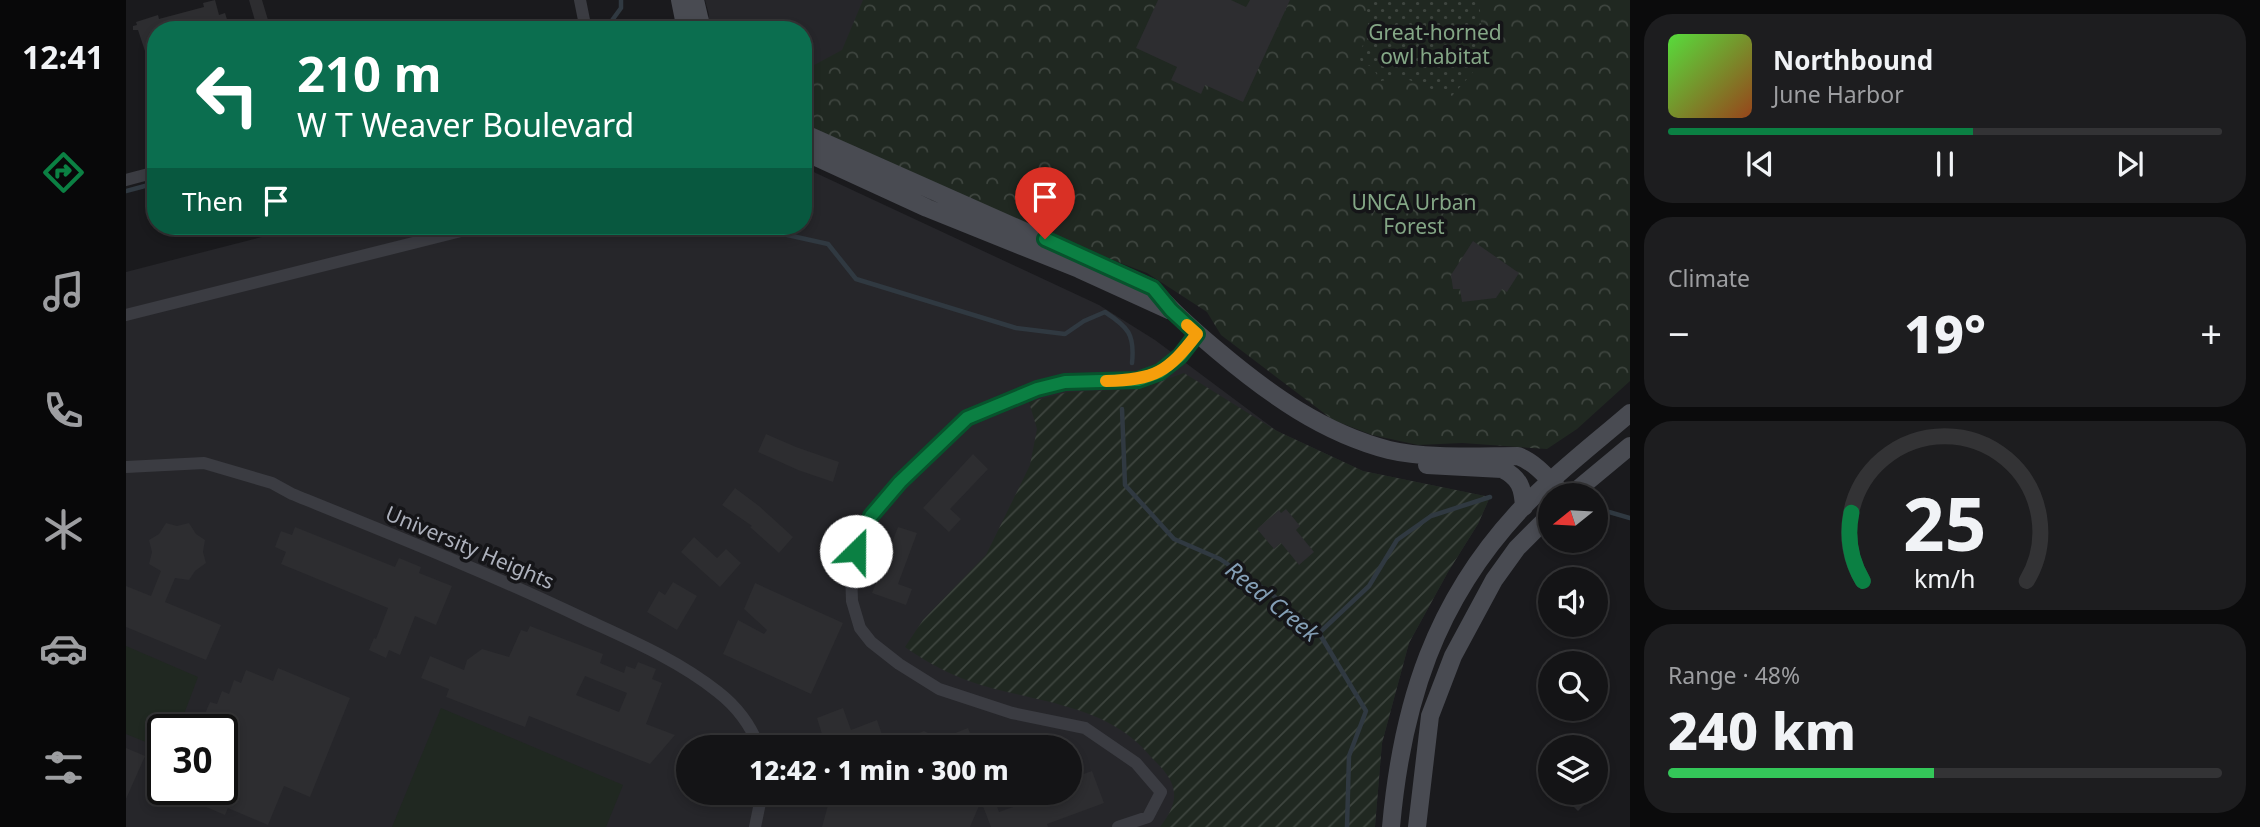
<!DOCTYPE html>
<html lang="en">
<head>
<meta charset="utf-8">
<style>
	:root { --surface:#141416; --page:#1d1d1f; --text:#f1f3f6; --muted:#9d9ea1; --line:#333335; --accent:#0b8043 }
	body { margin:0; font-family:"Noto Sans",sans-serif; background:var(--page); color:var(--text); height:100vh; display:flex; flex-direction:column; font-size:26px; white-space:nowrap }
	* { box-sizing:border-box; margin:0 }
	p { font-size:23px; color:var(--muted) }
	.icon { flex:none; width:38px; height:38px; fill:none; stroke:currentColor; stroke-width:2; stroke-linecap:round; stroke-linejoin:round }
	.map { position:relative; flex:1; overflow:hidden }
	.sheet { display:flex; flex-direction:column; gap:14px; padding:14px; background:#0b0b0c; width:630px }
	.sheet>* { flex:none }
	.hud { position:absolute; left:21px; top:21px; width:665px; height:214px; border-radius:28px; box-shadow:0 4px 10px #0003,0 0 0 2px var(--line); background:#0b6e4f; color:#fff; overflow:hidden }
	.needle { width:46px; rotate:252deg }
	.buttons { position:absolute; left:1412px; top:483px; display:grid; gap:14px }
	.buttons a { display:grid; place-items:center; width:70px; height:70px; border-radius:50%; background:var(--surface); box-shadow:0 4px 10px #0003,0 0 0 2px var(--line); font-size:35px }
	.speed { position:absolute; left:21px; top:714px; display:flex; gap:14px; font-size:35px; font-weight:700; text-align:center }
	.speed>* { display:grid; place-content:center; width:91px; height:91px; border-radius:50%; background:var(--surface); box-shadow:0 4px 10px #0003,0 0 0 2px var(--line); line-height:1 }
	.speed .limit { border:4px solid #111; border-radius:10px; background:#fff; color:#111 }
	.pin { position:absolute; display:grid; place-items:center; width:60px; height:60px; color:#fff; margin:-72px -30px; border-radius:50% 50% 50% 0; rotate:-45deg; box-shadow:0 0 7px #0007 }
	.pin .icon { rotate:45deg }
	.me { position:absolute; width:77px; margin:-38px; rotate:23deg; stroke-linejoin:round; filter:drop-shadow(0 0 5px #0008) }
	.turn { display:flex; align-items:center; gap:24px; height:147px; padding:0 35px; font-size:32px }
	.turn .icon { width:91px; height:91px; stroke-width:2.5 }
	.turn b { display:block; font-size:49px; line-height:60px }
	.then { display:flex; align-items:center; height:66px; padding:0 35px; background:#0003; gap:14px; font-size:26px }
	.big { font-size:52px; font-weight:800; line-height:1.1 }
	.sheet .card { flex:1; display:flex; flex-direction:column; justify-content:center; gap:10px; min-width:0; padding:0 24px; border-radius:28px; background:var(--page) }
	.sheet .dial { align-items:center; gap:0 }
	.dial svg { height:182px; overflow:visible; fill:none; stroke:var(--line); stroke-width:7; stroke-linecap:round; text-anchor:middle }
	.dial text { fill:var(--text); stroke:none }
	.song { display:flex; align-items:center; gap:21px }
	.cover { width:84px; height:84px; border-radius:10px; background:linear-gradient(135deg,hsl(110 70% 55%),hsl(20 70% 35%)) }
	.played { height:7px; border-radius:4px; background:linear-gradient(90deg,var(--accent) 55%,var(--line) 55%) }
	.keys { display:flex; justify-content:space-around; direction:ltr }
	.heat { display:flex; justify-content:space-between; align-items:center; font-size:38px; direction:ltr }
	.charge { height:10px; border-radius:5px; background:linear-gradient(90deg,#34c759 48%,var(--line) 0) }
	.trip { position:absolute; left:550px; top:735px; width:406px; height:70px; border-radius:35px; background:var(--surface); box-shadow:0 4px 10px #0003,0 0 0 2px var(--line); font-weight:800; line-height:70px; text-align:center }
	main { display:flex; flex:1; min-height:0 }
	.tab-bar { display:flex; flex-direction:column; width:126px; justify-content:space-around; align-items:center; background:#080809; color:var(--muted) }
	.tab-bar .icon { width:49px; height:49px }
	.tab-bar .active { color:var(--accent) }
	.tab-bar b { font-size:32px; color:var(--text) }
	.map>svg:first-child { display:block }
</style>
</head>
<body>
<main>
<nav class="tab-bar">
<b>12:41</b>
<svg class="icon active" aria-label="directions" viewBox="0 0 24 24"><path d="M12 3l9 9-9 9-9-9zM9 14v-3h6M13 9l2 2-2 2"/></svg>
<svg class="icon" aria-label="music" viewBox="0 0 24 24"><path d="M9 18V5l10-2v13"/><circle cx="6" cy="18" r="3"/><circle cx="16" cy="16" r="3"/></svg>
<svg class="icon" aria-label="phone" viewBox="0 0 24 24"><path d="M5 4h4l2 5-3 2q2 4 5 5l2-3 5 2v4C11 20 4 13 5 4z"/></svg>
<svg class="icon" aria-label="climate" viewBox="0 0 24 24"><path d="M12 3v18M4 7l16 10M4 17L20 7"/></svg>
<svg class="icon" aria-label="car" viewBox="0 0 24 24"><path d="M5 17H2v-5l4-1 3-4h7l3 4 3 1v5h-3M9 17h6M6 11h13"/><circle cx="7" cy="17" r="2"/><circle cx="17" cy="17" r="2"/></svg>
<svg class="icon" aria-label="filters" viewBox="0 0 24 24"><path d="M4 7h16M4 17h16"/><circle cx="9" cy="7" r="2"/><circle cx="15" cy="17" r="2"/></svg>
</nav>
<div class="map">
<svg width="1504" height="827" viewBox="0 0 1504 827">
	<defs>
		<pattern id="forest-crowns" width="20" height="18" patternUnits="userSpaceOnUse" patternTransform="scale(1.75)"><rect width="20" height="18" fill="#202821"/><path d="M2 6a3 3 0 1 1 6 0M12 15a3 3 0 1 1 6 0" fill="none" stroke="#3e453f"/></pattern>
		<pattern id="park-dots" width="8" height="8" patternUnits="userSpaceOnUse" patternTransform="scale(1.75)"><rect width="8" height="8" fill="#202821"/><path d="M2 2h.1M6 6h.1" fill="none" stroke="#3e453f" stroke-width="1.8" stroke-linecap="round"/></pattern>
		<pattern id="garden-furrows" width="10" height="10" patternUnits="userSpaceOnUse" patternTransform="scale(1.75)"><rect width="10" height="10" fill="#202821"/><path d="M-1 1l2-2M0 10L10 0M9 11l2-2" fill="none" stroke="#3e453f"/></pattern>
	</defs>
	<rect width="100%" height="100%" fill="#1a1a1d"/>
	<path fill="#26262a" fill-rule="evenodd" d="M 579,0 L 850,0 L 677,101 L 677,30 L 577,30 L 583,15 Z
		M 677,167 L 973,305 L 1029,340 L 1151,431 L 1237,471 L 1364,497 L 1352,524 L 1322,572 L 1283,643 L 1256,743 L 1249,827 L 0,827 L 0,272 L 178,226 L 677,226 ZM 37,730 L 96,730 L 96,789 L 37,789 ZM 562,747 L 943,747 L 943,793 L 562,793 Z"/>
	<path fill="#202821" d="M 0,646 L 72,677 L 52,730 L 37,730 L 37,749 L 0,734 Z
		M 315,708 L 497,785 L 480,827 L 266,827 Z"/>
	<path fill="url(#forest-crowns)" d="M 737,0 L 1504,0 L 1504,381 L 1451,429 L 1421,449 L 1336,443 L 1292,445 L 1246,435 L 1207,420 L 1095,335 L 1081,312 L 1021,273 L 842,205 L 677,124 L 677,71 L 716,50 Z"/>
	<path fill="url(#park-dots)" d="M 1237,0 L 1353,0 L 1357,44 L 1348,71 L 1325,97 L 1276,77 L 1255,81 L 1246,67 L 1235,62 L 1233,55 C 1241,36 1247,20 1237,0 Z"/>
	<path fill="url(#garden-furrows)" d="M 1058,373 L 1151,431 L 1237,471 L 1364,497 L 1352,524 L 1322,572 L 1283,643 L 1256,743 L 1249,827 L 1034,827 C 1054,801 1053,785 1030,762 C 1022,754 1015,745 1007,739 C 960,700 890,700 835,678 C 815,670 796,659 779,647 L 797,620 L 860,555 L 904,465 L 911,429 L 903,402 L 942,392 L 1013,389 Z"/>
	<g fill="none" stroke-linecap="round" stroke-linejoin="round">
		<path stroke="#303941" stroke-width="4.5" d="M 479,30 L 495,8 L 495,0
			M 0,191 L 30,183
			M 639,226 L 648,232 L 702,244 L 730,279 L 890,328 L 939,334 L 958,321 L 979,312 C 1002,327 1009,334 1006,363
			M 996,409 L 999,485 L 1048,539 L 1094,559 L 1144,593 L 1193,633 L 1240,711 L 1223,756 L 1221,827
			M 1473,509 L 1504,518
			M 1193,633 L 1243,586 L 1271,540 L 1305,516 L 1364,497"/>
	</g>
	<path fill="#2d2d30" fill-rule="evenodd" d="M 89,0 L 93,15 L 99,13 L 103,26 L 88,30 L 30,30 L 30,48 L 19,51 L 12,30 L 7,30 L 7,26 L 11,25 L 10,22 L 32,15 L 33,19 L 78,7 L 77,3 Z
		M 123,0 L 136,0 L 142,20 L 130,24 Z
		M 1032,0 L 1105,0 L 1120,7 L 1124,0 L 1164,0 L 1117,102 L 1079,85 L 1075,94 L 1045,80 L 1051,67 L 1010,48 Z
		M 1347,241 L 1393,273 L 1381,292 L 1376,289 L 1370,298 L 1336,302 L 1334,289 L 1327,289 L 1325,275 Z
		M 640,434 L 670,447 L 713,462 L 707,482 L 672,470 L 632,452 Z
		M 847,454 L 862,469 L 824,509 L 835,519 L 823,532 L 797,508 Z
		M 609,488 L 633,506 L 667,537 L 653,553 L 624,527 L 626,526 L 596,505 Z
		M 1160,509 L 1174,526 L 1170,530 L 1188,552 L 1173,565 L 1155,543 L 1148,549 L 1131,529 L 1153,510 L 1155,513 Z
		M 40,523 L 51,526 L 63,523 L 70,534 L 79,540 L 77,552 L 80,563 L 69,571 L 63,580 L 49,578 L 39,602 L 95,625 L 80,660 L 0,627 L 0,586 L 25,596 L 35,571 L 23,564 L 26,552 L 23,540 L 33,534 Z
		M 169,527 L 269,567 L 273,558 L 295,567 L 293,573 L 326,586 L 310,625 L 289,616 L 274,655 L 263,650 L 260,658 L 243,650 L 248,638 L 250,639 L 262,608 L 155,564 L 160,552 L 149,547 L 155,531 L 166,535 Z
		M 772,527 L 791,533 L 772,584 L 786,589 L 780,605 L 746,593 Z
		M 568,537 L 591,558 L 600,549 L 615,563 L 594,587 L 555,552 Z
		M 547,582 L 571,596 L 551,630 L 521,612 L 533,591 L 539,595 Z
		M 629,583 L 717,623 L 685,694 L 597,654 L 612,620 L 638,634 L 641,630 L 618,609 Z
		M 404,626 L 477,654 L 474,663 L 498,673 L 500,666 L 509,669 L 512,662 L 530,669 L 526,679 L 536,683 L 520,724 L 549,735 L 524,764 L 403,716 L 399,727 L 320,697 L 323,689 L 295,678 L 304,656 L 338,670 L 341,660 L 356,649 L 383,657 L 395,630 L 401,632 ZM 459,676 L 501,693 L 493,712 L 450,695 Z
		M 152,668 L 224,698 L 184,797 L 158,786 L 142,825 L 102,808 L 99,815 L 38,789 L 96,789 L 96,730 L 72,730 L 84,702 L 91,704 L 96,691 L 103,694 L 108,680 L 115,683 L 120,670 L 147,681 Z
		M 717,708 L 725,730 L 751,720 L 760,746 L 798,731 L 814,739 L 842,728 L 849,747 L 700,747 L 691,718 Z
		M 0,748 L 19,756 L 0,799 Z
		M 966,771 L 978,803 L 921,824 L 922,827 L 865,827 L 855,801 L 844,827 L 696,827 L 702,805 L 702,793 L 866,793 L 873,812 L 927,793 L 943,793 L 943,779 Z
		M 1434,793 L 1470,793 L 1452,811 Z"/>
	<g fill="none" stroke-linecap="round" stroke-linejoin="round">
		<path stroke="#3b3c42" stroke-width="12" d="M 454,0 L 460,30
			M 0,180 L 30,172
			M 0,315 L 355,226
			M 0,467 L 78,463 L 146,483 L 166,494 C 265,534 365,574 461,620 C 507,641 553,661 592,692 C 610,706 625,726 633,747
			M 629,827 L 636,793
			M 992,827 L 1022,817 L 1035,792 L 1010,763 L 959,728 L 886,713 L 813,689 L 773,664 L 745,642 L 734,628 L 726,601 L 725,571 L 727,559 L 745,516 L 774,482 L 841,418 L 911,389 L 939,382 L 1012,380 L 1034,372 L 1054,356 L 1071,334"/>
		<path stroke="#494b52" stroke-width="18" d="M 554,0 L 560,30
			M 569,0 L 576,30
			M 677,133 L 1026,288 C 1046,312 1068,331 1092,351 C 1143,394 1197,433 1263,450 C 1300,459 1353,456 1392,456 C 1411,463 1424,481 1438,495
			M 677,151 L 801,208 L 953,269 L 1043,310
			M 1301,465 L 1376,469 C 1394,478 1397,488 1398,507
			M 1445,495 L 1504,446
			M 1265,827 C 1276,704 1309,600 1396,508 C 1429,474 1468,444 1504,413
			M 1291,827 L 1304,716 L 1327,656 L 1368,580 L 1391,548 L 1424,515"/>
	</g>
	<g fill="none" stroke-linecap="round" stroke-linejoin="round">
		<g stroke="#07532c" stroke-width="18">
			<path id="route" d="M 730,551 L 745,516 L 774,482 L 841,418 L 911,389 L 939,382 L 1012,380 L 1034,372 L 1054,356 L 1071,334 L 1045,310 L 1027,288 L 919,239"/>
		</g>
		<use href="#route" stroke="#0b8043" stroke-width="12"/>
		<path stroke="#f59e0b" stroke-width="12" d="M 980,381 C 1029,380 1042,372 1071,334 L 1061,325"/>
	</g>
	<g text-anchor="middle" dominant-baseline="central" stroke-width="7" stroke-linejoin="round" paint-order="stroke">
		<g font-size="21" fill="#84a786" stroke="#151518">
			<text x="1309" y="32">Great-horned<tspan x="1309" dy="24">owl habitat</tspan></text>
			<text x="1288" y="202">UNCA Urban<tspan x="1288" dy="24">Forest</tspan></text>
		</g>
		<g font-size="21" fill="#adb1bc" stroke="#151518">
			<text transform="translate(344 547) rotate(23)">University Heights</text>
		</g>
		<g font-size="23" font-style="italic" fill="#849fb6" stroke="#151518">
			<text transform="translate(1147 601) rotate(39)">Reed Creek</text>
		</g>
	</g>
</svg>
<div class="buttons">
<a><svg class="needle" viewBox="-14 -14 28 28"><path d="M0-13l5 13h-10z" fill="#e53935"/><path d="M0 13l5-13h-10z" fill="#9d9ea1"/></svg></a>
<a><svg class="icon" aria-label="sound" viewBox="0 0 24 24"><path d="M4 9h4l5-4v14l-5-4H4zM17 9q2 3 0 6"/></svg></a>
<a><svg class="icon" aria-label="search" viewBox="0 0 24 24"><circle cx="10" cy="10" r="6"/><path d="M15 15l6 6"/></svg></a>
<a><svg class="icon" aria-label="layers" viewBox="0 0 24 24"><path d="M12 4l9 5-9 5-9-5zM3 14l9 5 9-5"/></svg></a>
</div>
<div class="speed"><div class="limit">30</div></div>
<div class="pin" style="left:919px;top:239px;background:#d93025"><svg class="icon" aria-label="arrive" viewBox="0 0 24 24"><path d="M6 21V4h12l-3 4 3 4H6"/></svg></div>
<svg class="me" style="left:730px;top:551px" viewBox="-20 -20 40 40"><circle r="19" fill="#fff"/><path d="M0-13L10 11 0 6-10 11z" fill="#0b8043"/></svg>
<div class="trip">12:42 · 1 min · 300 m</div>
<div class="hud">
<div class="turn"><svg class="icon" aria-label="left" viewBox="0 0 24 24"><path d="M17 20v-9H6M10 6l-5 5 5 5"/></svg><div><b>210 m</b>W T Weaver Boulevard</div></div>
<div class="then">Then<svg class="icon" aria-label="arrive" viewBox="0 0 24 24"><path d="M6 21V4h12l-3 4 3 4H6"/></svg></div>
</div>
</div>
<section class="sheet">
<div class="card">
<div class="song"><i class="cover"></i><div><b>Northbound</b><p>June Harbor</p></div></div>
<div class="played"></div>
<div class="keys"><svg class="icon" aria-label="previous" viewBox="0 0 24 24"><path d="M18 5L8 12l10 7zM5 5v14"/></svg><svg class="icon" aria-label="pause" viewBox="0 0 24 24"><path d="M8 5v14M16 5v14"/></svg><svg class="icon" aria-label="next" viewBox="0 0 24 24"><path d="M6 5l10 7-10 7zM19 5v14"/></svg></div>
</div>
<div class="card"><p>Climate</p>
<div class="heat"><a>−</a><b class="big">19°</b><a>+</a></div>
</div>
<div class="card dial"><svg viewBox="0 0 100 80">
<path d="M14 69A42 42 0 1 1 86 69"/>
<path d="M14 69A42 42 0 0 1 9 39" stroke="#0b8043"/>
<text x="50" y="56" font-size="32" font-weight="700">25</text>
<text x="50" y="72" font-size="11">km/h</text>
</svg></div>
<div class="card"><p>Range · 48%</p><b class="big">240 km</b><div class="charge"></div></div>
</section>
</main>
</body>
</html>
